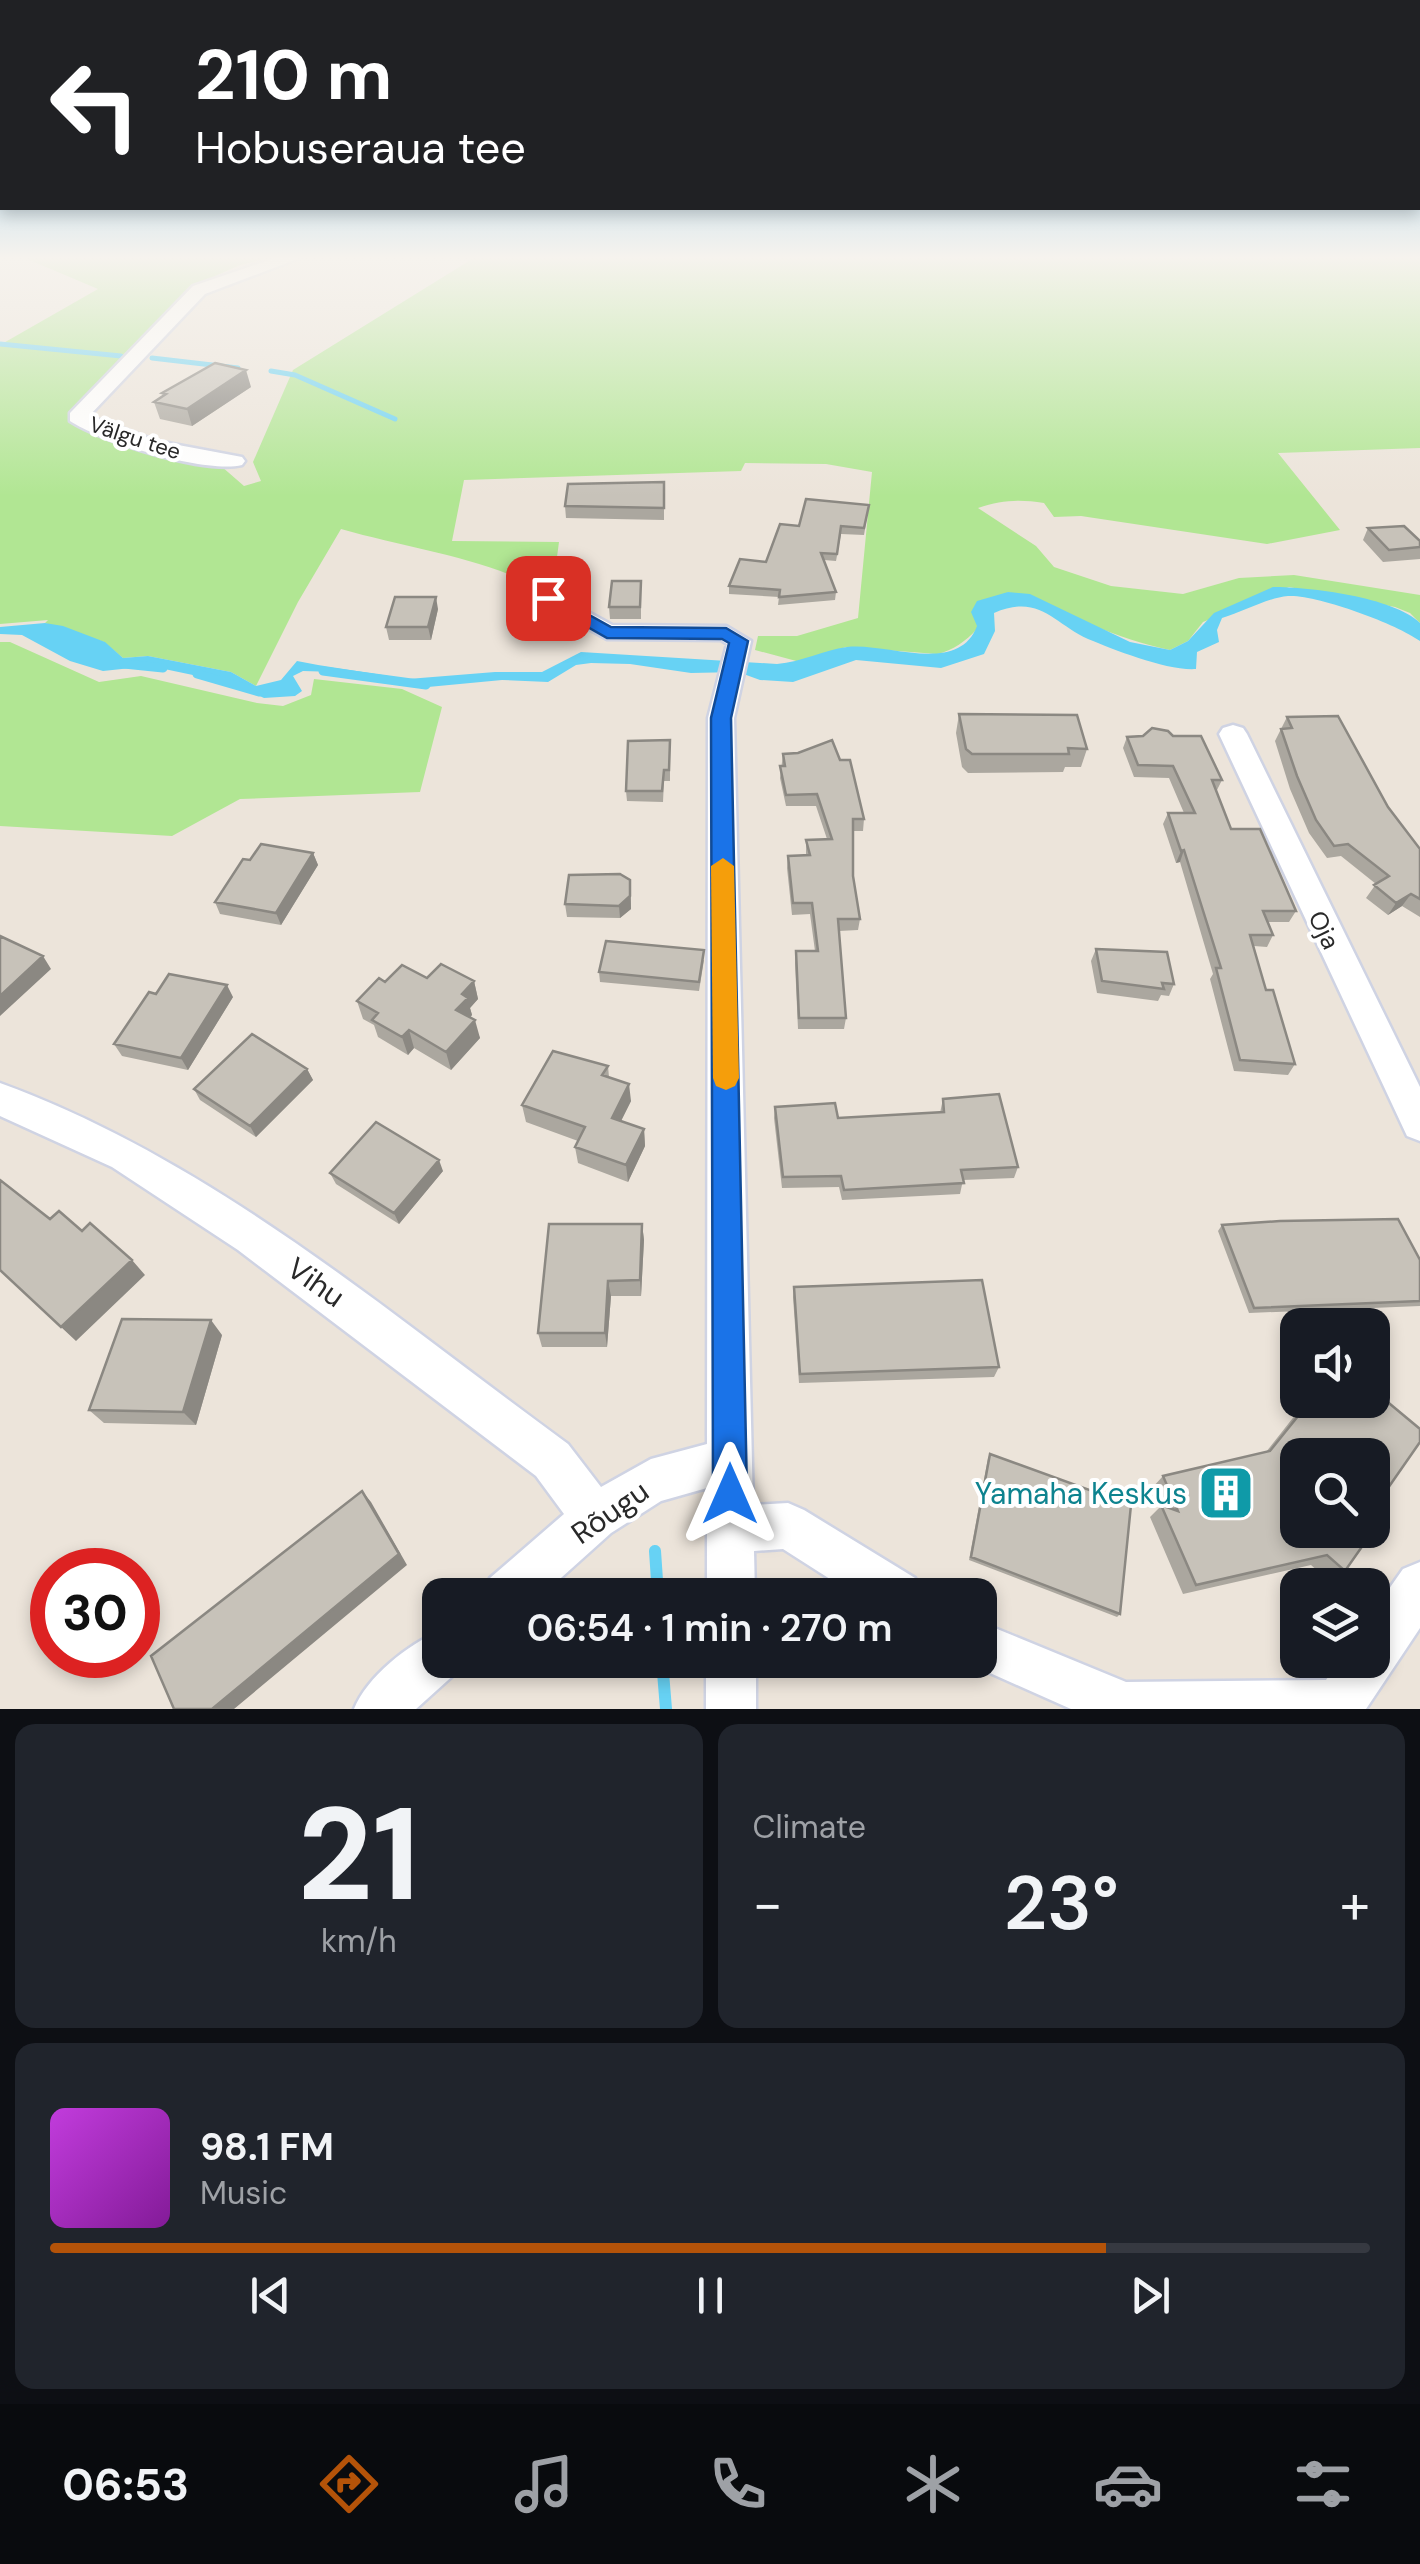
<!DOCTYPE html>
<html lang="en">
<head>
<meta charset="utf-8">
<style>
	:root { --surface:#171b24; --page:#20242c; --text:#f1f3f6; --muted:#9ea1a6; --line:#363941; --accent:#b45309 }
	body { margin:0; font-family:"DM Sans",sans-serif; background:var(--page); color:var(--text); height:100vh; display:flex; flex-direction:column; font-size:38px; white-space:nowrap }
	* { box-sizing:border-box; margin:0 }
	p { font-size:32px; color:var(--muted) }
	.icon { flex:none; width:55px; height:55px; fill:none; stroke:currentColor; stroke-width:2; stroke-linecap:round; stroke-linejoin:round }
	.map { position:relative; height:1709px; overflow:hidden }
	.details { display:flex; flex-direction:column; gap:15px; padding:15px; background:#0d0f14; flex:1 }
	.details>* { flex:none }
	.hud { position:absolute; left:0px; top:0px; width:1420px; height:210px; box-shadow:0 5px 15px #0003; background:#202124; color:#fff; overflow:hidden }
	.controls { position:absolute; left:1280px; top:1308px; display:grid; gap:20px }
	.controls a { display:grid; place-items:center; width:110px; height:110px; border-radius:20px; background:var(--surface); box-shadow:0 5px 15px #0003; font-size:50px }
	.speed { position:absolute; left:30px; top:1548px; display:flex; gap:20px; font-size:50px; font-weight:700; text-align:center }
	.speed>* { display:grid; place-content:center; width:130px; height:130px; border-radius:50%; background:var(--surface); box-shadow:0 5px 15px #0003; line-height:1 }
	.speed .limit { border:15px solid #d22; background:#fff; color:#111 }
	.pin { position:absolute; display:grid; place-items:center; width:85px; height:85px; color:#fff; margin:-42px; border-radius:20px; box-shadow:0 5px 15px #0006 }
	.me { position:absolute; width:110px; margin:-55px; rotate:0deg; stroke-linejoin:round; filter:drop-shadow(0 0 8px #0008) }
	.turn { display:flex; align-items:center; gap:35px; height:210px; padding:0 30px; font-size:45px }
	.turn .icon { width:130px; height:130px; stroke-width:2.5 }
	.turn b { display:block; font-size:70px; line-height:85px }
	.big { font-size:75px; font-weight:600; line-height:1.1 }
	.details .tile { flex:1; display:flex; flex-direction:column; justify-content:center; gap:15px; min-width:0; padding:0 35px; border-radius:20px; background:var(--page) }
	.details .dial { align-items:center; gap:0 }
	.dial b { font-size:130px; line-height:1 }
	.song { display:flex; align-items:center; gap:30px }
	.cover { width:120px; height:120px; border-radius:15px; background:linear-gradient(135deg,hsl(290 70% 55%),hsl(290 70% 35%)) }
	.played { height:10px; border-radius:5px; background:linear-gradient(90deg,var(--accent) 80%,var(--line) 80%) }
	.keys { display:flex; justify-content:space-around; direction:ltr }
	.heat { display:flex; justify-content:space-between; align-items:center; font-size:55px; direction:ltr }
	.details .tiles { flex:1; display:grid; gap:15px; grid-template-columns:1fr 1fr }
	.tile:last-child { grid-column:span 2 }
	.trip { position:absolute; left:422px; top:1578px; width:575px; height:100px; border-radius:20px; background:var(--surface); box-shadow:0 5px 15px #0003; font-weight:600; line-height:100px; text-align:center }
	.tab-bar { display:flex; height:160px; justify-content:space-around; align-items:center; background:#090b0e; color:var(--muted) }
	.tab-bar .icon { width:70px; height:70px }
	.tab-bar .on { color:var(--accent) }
	.tab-bar b { font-size:45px; color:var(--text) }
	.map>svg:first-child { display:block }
</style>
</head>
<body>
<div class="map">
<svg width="1420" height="1709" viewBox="0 0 1420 1709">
	<rect width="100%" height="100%" fill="#ece4da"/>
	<path fill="#b1e693" d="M 20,256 L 275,256 L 240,265 L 215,276 L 69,418 L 82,428 L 201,465 L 221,466 L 244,486 L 261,481 L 253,462 L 293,370 L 477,256 L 1420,256 L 1420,448 L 1278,453 L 1340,530 L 1267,544 L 1081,516 L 1054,517 L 1044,503 C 1019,499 1002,500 978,508 L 1036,546 L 1054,567 L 1111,586 L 1183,594 L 1239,578 L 1294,575 L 1420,595 L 1420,623 L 1410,613 L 1395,607 L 1289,587 L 1203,622 L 1188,641 L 1170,650 C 1114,639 1063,611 1008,592 C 986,616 970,647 937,654 L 846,647 L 800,662 L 755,650 L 758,636 L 797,636 L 858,618 L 872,472 L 826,464 L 745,463 L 741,471 L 464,480 L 452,541 L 559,542 L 552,594 C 484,557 415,550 341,529 L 298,602 L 256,686 L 231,672 L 148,656 L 123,658 L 104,642 L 45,623 L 48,620 L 0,624 L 0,345 L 98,289 Z
		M 0,642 L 10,642 L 99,682 L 141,676 L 257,703 L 283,706 L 311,695 L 314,679 L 402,689 L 442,707 L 420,792 L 240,799 L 172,836 L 0,826 Z"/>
	<path fill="#67d2f4" d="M 1273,587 C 1309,587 1394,597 1420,623 L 1420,641 C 1397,624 1316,594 1288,596 C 1267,598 1243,612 1222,618 L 1217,630 L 1219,642 L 1197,652 L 1196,669 C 1167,671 1115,650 1088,639 C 1054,624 1040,593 994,613 L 995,631 L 984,654 L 941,668 L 856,660 L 793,682 L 760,680 L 738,672 L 691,673 L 630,664 L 591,663 L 576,665 L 548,682 L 502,680 L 428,687 L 335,672 L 303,671 L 293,676 L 302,691 L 295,696 L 264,698 L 231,683 L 150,666 L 103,671 L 70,661 L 22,635 L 0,634 L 0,627 L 45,623 L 63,626 L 105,642 L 123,658 L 148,656 L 231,672 L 256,686 L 281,680 L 297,661 L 318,665 L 408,679 L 495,672 L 542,672 L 581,652 L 777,664 C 802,662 823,650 847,647 C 886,642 958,676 977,626 L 971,612 L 977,601 L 1008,592 L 1030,594 L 1130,642 L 1170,650 L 1188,641 L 1214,613 Z"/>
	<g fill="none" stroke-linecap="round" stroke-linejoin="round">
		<path stroke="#67d2f4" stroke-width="5" d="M 0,344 L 121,356
			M 152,358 L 238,368
			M 271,371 L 295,375 L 395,419"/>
		<path stroke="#67d2f4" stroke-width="9" d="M 124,664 L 163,668
			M 323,671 L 426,685
			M 197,674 L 259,692"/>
		<path stroke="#67d2f4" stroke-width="12" d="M 655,1551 L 658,1595
			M 662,1660 L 666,1709"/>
		<g stroke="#cfd3e3" stroke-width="5">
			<path id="street" d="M 281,256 L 305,256 L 205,294 L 89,416 L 157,441 L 242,457 L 245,461 L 242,465 C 206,474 102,442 70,421 L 70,413 L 193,286 Z
				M 548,590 L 612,625 L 726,626 L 751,641 L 734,718 L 753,1505 L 788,1503 L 804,1510 L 915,1578 L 922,1595 L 855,1595 L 783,1549 L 754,1551 L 755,1595 L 707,1595 L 707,1488 L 661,1501 L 611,1533 L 542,1595 L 483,1595 L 490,1578 L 564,1514 L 536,1476 L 238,1250 L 112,1167 L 0,1116 L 0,1083 C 212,1160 388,1313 568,1444 L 601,1487 L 651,1459 L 707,1444 L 708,718 L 727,644 L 721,640 L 607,639 L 540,602 L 536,597 Z
				M 1233,725 L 1243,728 L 1247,734 L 1420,1087 L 1420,1141 L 1407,1136 L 1219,734 L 1223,728 Z
				M 1420,1562 L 1420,1628 L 1366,1709 L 1071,1709 L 961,1660 L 980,1660 L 980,1622 L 1126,1682 L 1326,1680 L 1340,1660 L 1372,1660 L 1372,1613 L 1403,1569 Z
				M 440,1631 L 440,1660 L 462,1660 L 457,1672 L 416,1709 L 354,1709 C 367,1677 408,1644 440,1631 Z
				M 706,1660 L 756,1660 L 756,1709 L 706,1709 Z"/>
		</g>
		<use href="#street" fill="#fff" fill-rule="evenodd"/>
	</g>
	<path fill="#aba79f" d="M 251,387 L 192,426 L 160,419 L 154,402 L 163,396 L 162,393 Z
		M 664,482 L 664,520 L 566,518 L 565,506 Z
		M 869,505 L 864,535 L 841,534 L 836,561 L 824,560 L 836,592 L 835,600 L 778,605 L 779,597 L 729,594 L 729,586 L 766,562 L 799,526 Z
		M 1368,528 L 1420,541 L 1420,559 L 1383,562 L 1363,540 Z
		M 641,581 L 641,619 L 610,619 L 609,607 Z
		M 438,609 L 431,640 L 389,640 L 386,627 Z
		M 959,714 L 1087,749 L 1081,767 L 1065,767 L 1063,772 L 968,773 L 962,767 L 956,733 Z
		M 1287,717 L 1388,807 L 1420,849 L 1420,917 L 1402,906 L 1388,915 L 1366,898 L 1376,884 L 1341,856 L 1327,858 L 1309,833 L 1290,789 L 1275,741 Z
		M 1127,737 L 1222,780 L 1216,792 L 1231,829 L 1296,911 L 1289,922 L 1268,922 L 1273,935 L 1267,947 L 1254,946 L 1266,990 L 1295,1064 L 1288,1075 L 1234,1071 L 1210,979 L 1213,974 L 1180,862 L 1176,863 L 1163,824 L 1168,813 L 1184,813 L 1169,778 L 1134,777 L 1123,748 Z
		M 670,740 L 670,781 L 664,781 L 663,802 L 627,801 L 626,791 Z
		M 783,754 L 864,819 L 863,831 L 853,831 L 853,876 L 860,919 L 858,930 L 839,931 L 846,1018 L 844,1029 L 798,1029 L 795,963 L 796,951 L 815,951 L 810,914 L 792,915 L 787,868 L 788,856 L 806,856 L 806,840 L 827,839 L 816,806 L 786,806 L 780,778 Z
		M 313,853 L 318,865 L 281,925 L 220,914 L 215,902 Z
		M 631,893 L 631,909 L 620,918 L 567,917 L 565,904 Z
		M 1096,949 L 1174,984 L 1169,996 L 1161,995 L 1158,1001 L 1097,993 L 1091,961 Z
		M 704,960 L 699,991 L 600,982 L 599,972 Z
		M 427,978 L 474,981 L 478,999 L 470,1008 L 472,1015 L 470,1017 L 480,1038 L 451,1070 L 414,1048 L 408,1055 L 378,1037 L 374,1025 L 363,1019 L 357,1001 L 385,982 Z
		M 156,994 L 233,997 L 188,1070 L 122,1056 L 114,1044 Z
		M 608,1066 L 609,1077 L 631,1101 L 621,1121 L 644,1129 L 645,1146 L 628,1182 L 578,1163 L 575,1147 L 578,1141 L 526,1122 L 522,1105 Z
		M 307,1069 L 313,1080 L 256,1137 L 200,1100 L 194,1089 Z
		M 943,1099 L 1018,1167 L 1014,1178 L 963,1180 L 960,1194 L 842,1200 L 839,1187 L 782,1188 L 774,1118 L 775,1107 L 838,1118 L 940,1113 Z
		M 443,1171 L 399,1224 L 336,1184 L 330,1173 Z
		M 642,1224 L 644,1240 L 641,1296 L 611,1296 L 607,1347 L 542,1347 L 538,1333 Z
		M 1222,1225 L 1420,1260 L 1420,1306 L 1249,1313 L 1218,1231 Z
		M 794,1287 L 999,1367 L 994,1377 L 799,1383 L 793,1297 Z
		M 222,1335 L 196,1425 L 104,1423 L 89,1410 Z
		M 1384,1399 L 1345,1571 L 1329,1581 L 1311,1565 L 1183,1594 L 1150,1517 L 1160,1507 L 1152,1488 L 1163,1476 L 1266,1452 L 1307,1400 L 1369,1400 L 1376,1406 Z
		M 990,1454 L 1120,1614 L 1117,1617 L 969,1560 L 988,1458 Z"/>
	<path fill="#8b8882" d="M 246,370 L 251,387 L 192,426 L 187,409 Z
		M 436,597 L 438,609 L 431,640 L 428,627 Z
		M 1184,850 L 1180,862 L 1176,863 L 1181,851 Z
		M 313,853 L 318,865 L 281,925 L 276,913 Z
		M 630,880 L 631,909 L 620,918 L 619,906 Z
		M 1411,894 L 1402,906 L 1388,915 L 1396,903 Z
		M 43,956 L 51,969 L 0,1016 L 0,996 Z
		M 474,981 L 478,999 L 470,1008 L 472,1015 L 461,1028 L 456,1010 L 462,994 Z
		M 227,985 L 233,997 L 188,1070 L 181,1058 Z
		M 475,1020 L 480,1038 L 451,1070 L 446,1052 Z
		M 409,1030 L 414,1048 L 408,1055 L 402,1037 Z
		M 307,1069 L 313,1080 L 256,1137 L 250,1126 Z
		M 629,1084 L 631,1101 L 614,1135 L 612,1118 Z
		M 644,1129 L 645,1146 L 628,1182 L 626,1165 Z
		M 439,1160 L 443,1171 L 399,1224 L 394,1213 Z
		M 642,1224 L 644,1240 L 641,1296 L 640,1280 Z
		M 132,1260 L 145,1275 L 76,1341 L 61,1327 Z
		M 608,1281 L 611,1296 L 607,1347 L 605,1333 Z
		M 211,1320 L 222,1335 L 196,1425 L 183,1412 Z
		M 362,1491 L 371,1502 L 407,1565 L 234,1709 L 212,1709 Z"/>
	<path fill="#c7c2b9" stroke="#8b8882" stroke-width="2.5" d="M 215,363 L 246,370 L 187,409 L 154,402 L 166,394 L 162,393 Z
		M 664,482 L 664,508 L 565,506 L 568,484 Z
		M 806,499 L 869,505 L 864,528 L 841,526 L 837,554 L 821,553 L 836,592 L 779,597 L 780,590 L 729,586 L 740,559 L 766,562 L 780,524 L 799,526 Z
		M 1404,526 L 1420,541 L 1420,547 L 1389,550 L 1368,528 Z
		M 612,581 L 641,581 L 640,607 L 609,607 Z
		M 395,597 L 436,597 L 428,627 L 386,627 Z
		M 959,714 L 1077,715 L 1087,749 L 1068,748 L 1069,754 L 972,754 L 966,749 Z
		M 1338,716 L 1388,807 L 1420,849 L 1420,899 L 1411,894 L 1396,903 L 1374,885 L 1389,876 L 1348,844 L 1334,846 L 1316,820 L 1297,776 L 1281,729 L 1292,728 L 1287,717 Z
		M 1152,728 L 1168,731 L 1173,736 L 1201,736 L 1222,780 L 1212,780 L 1231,829 L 1260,829 L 1286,888 L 1296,911 L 1263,911 L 1273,935 L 1250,935 L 1266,990 L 1273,990 L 1295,1064 L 1240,1060 L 1216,968 L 1221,968 L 1184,850 L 1181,851 L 1168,813 L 1195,813 L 1173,766 L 1138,765 L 1127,737 L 1143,736 Z
		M 670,740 L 669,770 L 664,770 L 662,791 L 626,791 L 628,741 Z
		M 832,740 L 840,760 L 850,760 L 864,819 L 853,819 L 853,876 L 860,919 L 838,919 L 846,1018 L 799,1018 L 796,951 L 818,951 L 812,903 L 793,903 L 788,856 L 810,855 L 806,840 L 832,839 L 817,794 L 786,795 L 780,766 L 785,766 L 783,754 L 798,753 Z
		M 261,844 L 313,853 L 276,913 L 215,902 L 243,859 L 250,860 Z
		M 620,874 L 630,880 L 630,896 L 619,906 L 565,904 L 569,875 Z
		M 0,936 L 43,956 L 0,996 Z
		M 606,941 L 704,950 L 699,982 L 599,972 Z
		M 1096,949 L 1167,952 L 1174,984 L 1162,983 L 1164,989 L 1102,981 Z
		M 441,964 L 474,981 L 462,994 L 468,998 L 456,1010 L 475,1020 L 446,1052 L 409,1030 L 402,1037 L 372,1020 L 378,1013 L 357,1001 L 379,978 L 385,982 L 402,965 L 427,978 Z
		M 169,974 L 227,985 L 181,1058 L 114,1044 L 149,992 L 156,994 Z
		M 252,1034 L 307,1069 L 250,1126 L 194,1089 Z
		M 553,1051 L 608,1066 L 602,1075 L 629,1084 L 612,1118 L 644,1129 L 626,1165 L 575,1147 L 585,1127 L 522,1105 Z
		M 999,1094 L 1018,1167 L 961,1170 L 964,1183 L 844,1190 L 841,1176 L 783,1177 L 775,1107 L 835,1103 L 838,1118 L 944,1112 L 943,1099 Z
		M 376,1122 L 439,1160 L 394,1213 L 330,1173 Z
		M 0,1180 L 50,1219 L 59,1211 L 82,1231 L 90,1223 L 132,1260 L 61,1327 L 0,1270 Z
		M 1398,1219 L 1420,1260 L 1420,1301 L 1254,1308 L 1222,1225 L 1280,1221 Z
		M 549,1224 L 642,1224 L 640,1280 L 608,1281 L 605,1333 L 538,1333 Z
		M 982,1280 L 999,1367 L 800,1374 L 794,1287 Z
		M 122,1319 L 211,1320 L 183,1412 L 89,1410 Z
		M 1384,1399 L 1420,1429 L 1420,1442 L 1372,1511 L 1372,1455 L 1298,1455 L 1298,1530 L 1372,1530 L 1372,1526 L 1375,1528 L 1345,1571 L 1327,1555 L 1196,1585 L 1161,1505 L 1178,1511 L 1163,1476 L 1270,1451 L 1311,1400 L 1369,1400 L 1378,1407 Z
		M 990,1454 L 1131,1505 L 1120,1614 L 971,1557 Z
		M 362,1491 L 399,1554 L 212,1709 L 174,1709 L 151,1656 Z"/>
	<linearGradient id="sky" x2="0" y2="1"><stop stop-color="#74c0ed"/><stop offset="0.52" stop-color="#f6f3ee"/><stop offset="1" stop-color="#f6f3ee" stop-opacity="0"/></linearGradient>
	<rect width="1420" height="496" fill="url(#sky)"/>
	<path fill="#1a73e8" stroke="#114b97" stroke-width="2.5" d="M 548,592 L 611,627 L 726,628 L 748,641 L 731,718 L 747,1494 L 742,1507 L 730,1512 L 718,1507 L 713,1494 L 711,718 L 729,643 L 722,639 L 607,638 L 542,601 L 539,598 Z"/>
	<path fill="#f59e0b" d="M 723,858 L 734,866 L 739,1078 L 735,1086 L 726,1090 L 716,1086 L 713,1078 L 711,866 Z"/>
	<defs>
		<g id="building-square" transform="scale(2.875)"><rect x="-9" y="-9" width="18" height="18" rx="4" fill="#0f9aa8" stroke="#fff"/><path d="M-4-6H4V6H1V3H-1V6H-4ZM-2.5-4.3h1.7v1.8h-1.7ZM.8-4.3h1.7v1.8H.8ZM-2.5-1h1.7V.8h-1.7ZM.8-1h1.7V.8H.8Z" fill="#fff"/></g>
	</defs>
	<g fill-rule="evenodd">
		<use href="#building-square" x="1226" y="1493"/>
	</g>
	<g text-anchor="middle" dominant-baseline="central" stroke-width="8" stroke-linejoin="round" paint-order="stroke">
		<g font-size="22" fill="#292929" stroke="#fff">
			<text transform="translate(135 438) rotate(18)">Välgu tee</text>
		</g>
		<g font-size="25" fill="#292929" stroke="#fff">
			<text transform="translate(1324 930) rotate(64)">Oja</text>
		</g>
		<g font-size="30" fill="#292929" stroke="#fff">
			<text transform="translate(316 1282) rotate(35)">Vihu</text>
			<text transform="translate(610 1512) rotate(-35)">Rõugu</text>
		</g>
		<g font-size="30" fill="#0d838f" stroke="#fff" text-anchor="end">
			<text x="1187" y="1493">Yamaha Keskus</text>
		</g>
	</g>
</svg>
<div class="controls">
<a><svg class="icon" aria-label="sound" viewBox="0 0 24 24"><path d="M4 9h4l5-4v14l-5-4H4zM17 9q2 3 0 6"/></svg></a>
<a><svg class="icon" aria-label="search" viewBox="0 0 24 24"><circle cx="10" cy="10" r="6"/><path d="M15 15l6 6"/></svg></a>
<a><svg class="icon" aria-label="layers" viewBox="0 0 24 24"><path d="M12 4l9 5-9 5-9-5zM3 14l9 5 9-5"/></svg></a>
</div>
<div class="speed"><div class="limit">30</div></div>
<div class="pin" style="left:548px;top:598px;background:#d93025"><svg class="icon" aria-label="arrive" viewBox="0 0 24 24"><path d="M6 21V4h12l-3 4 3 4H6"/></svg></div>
<svg class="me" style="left:730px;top:1494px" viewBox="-20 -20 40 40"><path d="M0-17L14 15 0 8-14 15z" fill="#1a73e8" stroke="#fff" stroke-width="4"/></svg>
<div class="trip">06:54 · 1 min · 270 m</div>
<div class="hud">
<div class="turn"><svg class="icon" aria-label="left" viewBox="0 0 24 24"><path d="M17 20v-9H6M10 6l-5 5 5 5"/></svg><div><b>210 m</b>Hobuseraua tee</div></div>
</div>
</div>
<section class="details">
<div class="tiles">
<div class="tile dial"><b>21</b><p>km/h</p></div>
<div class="tile"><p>Climate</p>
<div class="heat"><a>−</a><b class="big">23°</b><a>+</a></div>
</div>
<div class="tile">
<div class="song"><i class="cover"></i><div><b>98.1 FM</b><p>Music</p></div></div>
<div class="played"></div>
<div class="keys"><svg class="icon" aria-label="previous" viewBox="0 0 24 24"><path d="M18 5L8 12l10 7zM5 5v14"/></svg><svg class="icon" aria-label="pause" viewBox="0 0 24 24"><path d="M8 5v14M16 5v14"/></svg><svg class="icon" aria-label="next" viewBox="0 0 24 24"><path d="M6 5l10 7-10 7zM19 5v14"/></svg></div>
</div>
</div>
</section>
<nav class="tab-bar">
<b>06:53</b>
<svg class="icon on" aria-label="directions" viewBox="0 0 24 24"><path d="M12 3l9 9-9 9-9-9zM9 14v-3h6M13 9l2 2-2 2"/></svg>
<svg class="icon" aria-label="music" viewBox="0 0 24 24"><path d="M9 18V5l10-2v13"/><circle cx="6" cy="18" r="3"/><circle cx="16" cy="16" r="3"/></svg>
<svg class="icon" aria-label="phone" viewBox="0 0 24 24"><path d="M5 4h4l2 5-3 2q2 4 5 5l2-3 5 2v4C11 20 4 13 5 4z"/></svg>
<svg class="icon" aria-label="climate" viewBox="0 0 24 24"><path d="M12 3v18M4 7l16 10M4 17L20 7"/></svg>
<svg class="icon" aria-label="car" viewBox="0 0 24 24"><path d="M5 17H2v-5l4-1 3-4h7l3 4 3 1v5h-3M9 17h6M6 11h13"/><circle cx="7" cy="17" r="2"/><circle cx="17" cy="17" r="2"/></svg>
<svg class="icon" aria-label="filters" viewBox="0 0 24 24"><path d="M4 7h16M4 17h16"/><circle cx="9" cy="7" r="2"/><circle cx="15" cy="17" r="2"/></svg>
</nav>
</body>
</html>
